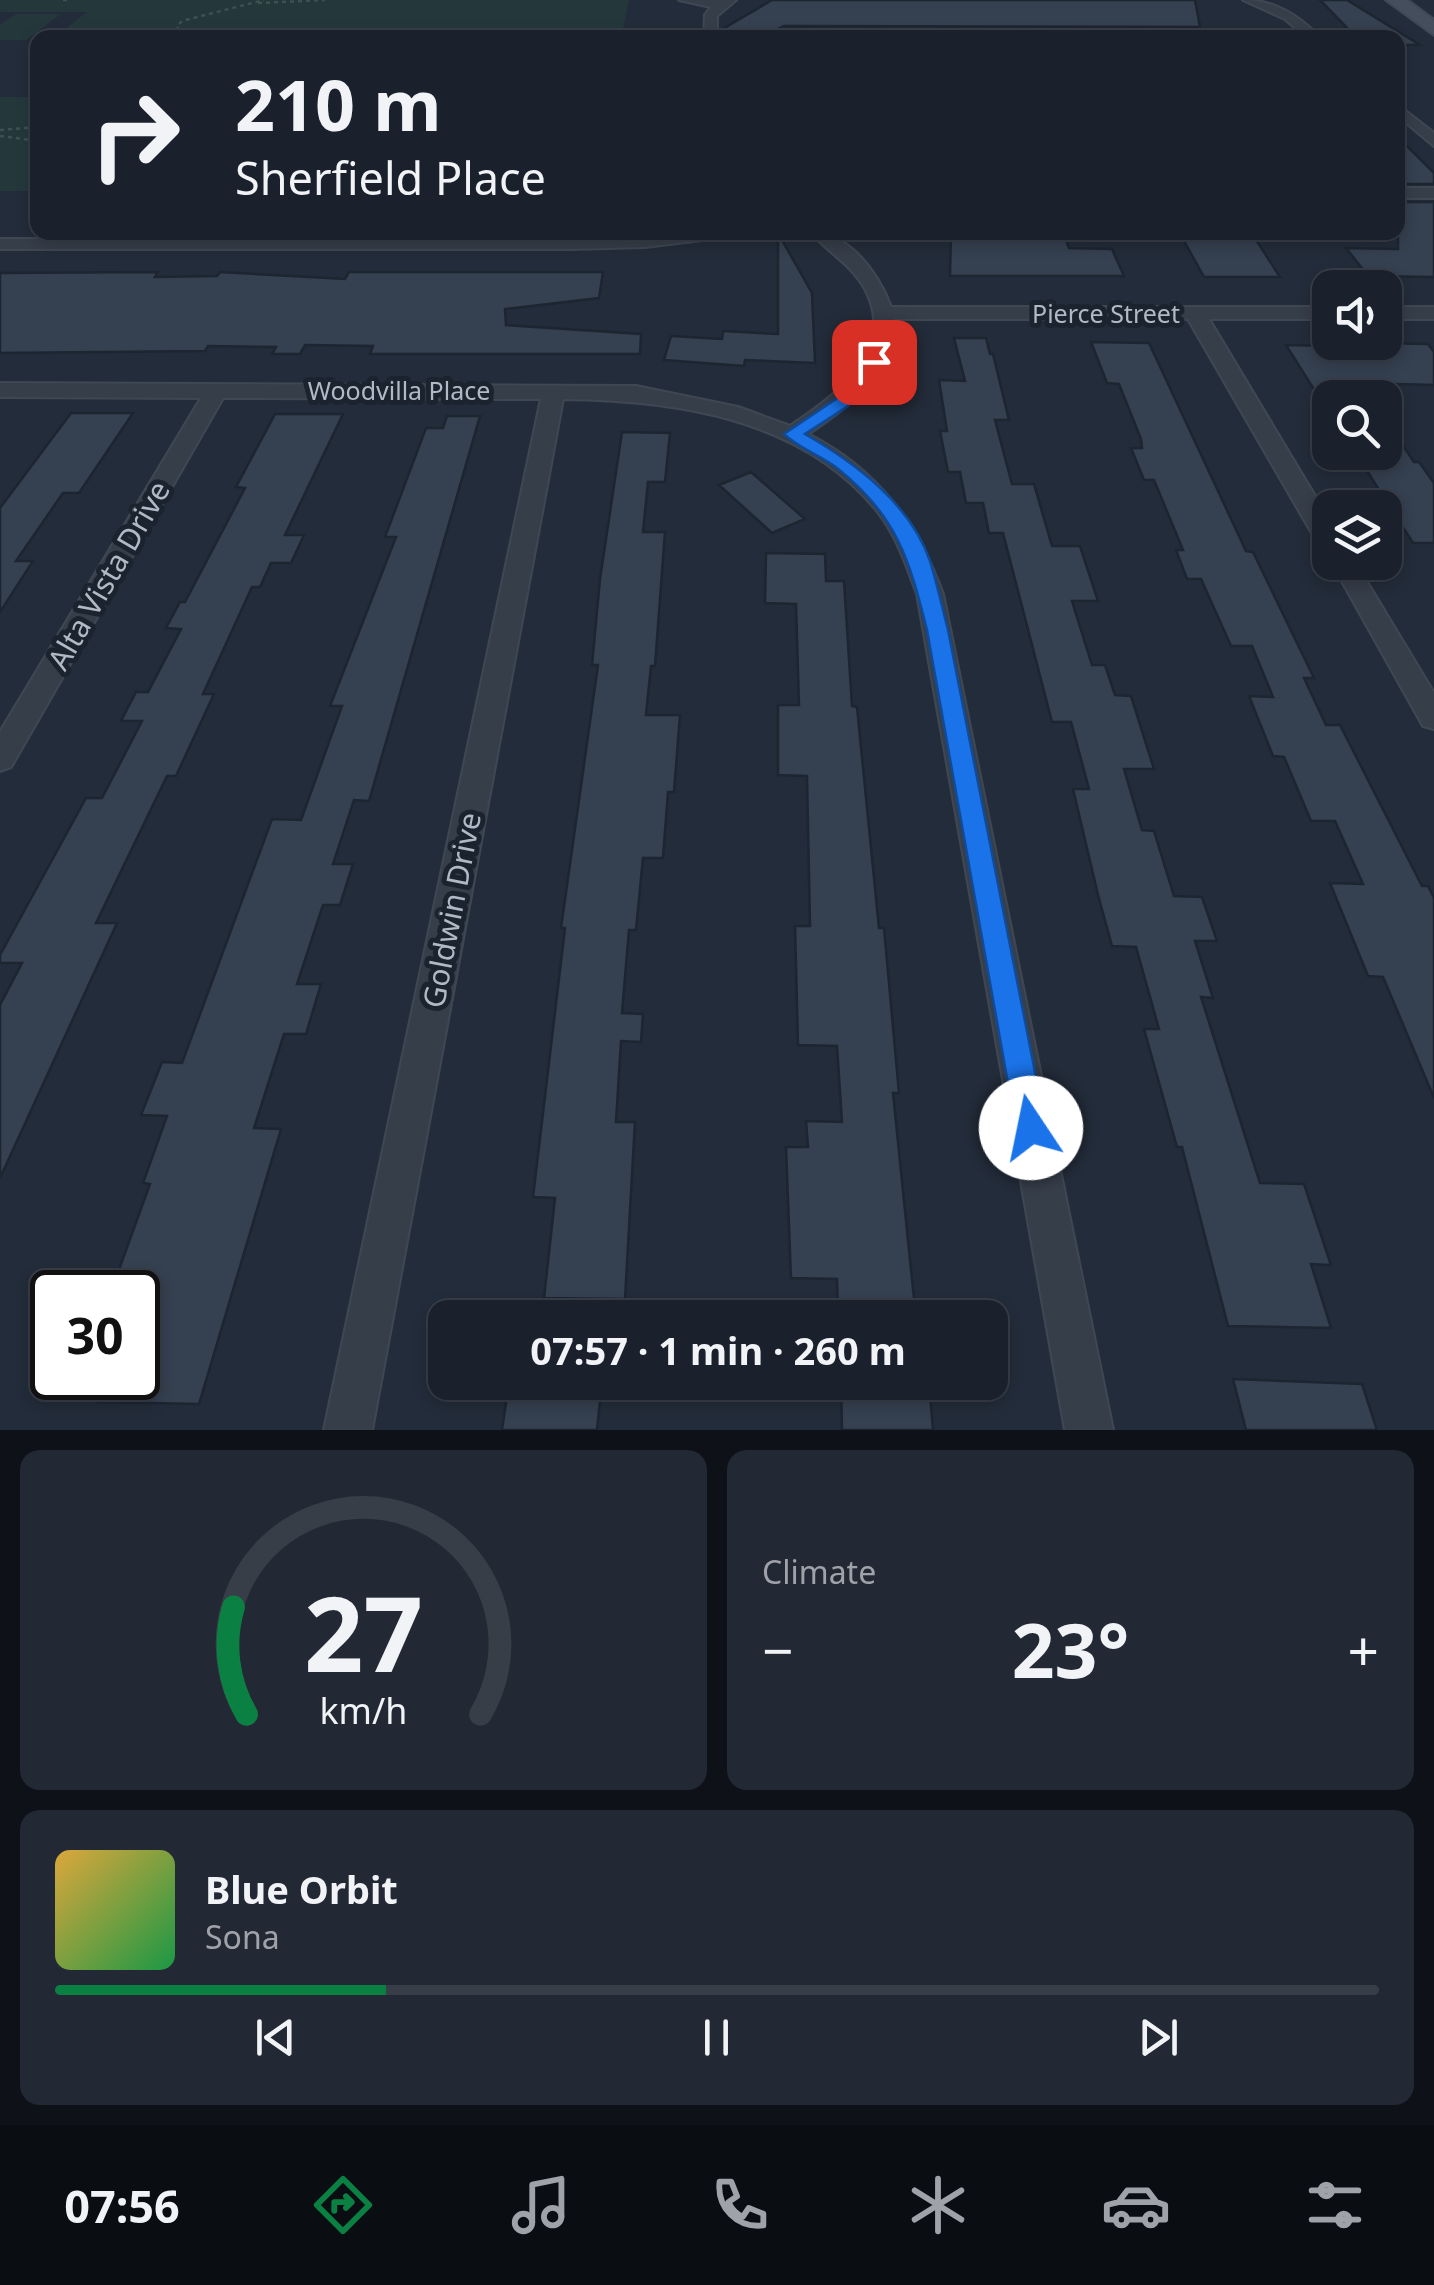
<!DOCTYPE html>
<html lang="en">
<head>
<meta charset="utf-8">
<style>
	:root { --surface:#1a212c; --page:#232934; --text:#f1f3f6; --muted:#9fa3a9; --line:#383e48; --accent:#0b8043 }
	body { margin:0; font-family:"Noto Sans",sans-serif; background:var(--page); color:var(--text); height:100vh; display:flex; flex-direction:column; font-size:38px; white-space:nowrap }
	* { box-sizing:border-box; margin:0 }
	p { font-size:32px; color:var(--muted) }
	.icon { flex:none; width:55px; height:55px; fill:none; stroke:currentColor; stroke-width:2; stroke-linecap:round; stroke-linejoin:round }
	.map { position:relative; height:1430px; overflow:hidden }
	.side { display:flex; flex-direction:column; gap:20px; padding:20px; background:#0e1218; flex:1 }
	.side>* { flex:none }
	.guide { position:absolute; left:30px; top:30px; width:1375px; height:210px; border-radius:20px; box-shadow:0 5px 15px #0003,0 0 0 2px var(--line); background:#1a212c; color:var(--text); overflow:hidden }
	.tools { position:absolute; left:1312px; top:270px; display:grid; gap:20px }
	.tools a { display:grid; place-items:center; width:90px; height:90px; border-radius:20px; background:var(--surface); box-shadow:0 5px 15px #0003,0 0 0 2px var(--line); font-size:50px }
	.speed { position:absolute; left:30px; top:1270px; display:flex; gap:20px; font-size:50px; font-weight:700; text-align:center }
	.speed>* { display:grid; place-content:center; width:130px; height:130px; border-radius:50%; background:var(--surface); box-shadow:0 5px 15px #0003,0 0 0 2px var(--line); line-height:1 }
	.speed .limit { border:5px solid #111; border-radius:15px; background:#fff; color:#111 }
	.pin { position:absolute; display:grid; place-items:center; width:85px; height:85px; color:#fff; margin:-42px; border-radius:20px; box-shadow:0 5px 15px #0006 }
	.me { position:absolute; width:110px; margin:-55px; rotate:349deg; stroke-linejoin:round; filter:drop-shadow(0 0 8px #0008) }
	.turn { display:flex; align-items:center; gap:35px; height:210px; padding:0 40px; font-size:45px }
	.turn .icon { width:130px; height:130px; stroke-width:2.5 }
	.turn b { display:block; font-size:70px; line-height:85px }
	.big { font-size:75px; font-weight:700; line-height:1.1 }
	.side .tile { flex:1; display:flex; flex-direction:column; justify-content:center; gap:15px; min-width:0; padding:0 35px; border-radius:20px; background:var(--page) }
	.side .dial { align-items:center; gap:0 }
	.dial svg { height:260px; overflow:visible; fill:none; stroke:var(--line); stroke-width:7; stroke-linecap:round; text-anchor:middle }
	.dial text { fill:var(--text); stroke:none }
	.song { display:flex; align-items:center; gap:30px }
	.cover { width:120px; height:120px; border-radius:15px; background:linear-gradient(135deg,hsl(40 70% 55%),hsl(140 70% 35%)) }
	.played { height:10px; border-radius:5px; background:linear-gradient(90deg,var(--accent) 25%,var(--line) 25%) }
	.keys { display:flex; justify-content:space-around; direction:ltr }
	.heat { display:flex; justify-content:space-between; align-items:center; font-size:55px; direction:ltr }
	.side .tiles { flex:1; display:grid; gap:20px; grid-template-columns:1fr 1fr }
	.tile:last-child { grid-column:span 2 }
	.trip { position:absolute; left:428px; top:1300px; width:580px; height:100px; border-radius:20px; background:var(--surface); box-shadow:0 5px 15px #0003,0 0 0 2px var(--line); font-weight:700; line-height:100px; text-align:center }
	.menu { display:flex; height:160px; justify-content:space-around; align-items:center; background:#0a0d12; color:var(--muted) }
	.menu .icon { width:70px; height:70px }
	.menu .selected { color:var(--accent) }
	.menu b { font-size:45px; color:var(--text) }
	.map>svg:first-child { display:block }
</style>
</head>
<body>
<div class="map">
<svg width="1434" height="1430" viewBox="0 0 1434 1430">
	<rect width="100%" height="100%" fill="#232c3a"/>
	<path fill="#24383b" d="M 0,0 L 629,0 L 621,38 L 55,37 L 87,12 L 0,12 Z
		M 16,14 L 61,14 L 26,40 L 0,40 L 0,25 Z
		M 0,97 L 37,97 L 37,191 L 0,191 Z"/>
	<path fill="#354050" stroke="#1d2531" stroke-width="2.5" d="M 772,0 L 1195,0 L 1200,27 L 784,26 L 776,30 L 721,30 Z
		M 1320,0 L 1347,0 L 1420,45 L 1398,45 L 1398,38 L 1357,38 Z
		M 1398,137 L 1434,173 L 1434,184 L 1398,184 Z
		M 1398,202 L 1434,202 L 1434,277 L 1368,276 L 1346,248 L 1398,249 Z
		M 951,232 L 1063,232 L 1069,248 L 1112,249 L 1124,276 L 950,276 Z
		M 1179,232 L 1251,232 L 1280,277 L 1204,277 Z
		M 778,233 L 812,293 L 815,363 L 745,360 L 744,366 L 664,360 L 671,336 L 722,339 L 723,331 L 778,334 Z
		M 158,272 L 155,277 L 217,276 L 220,272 L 345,279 L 349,272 L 603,272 L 599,298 L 505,309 L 506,325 L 641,334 L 640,354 L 370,354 L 373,346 L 305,345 L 300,354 L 272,354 L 276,347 L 208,346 L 205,351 L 0,353 L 0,273 Z
		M 954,338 L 986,338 L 990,354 L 993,354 L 1009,420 L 995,420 L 1012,484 L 1034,484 L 1052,546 L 1080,546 L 1098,601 L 1072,601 L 1092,665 L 1105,665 L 1115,695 L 1131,696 L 1154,769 L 1124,769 L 1142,830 L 1154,831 L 1174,896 L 1202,897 L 1217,941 L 1195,941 L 1213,998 L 1201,997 L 1260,1183 L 1304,1184 L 1331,1265 L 1311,1264 L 1331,1328 L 1228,1326 L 1182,1147 L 1177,1147 L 1144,1029 L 1159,1029 L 1136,947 L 1112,946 L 1098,895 L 1073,789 L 1089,789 L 1071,722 L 1052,722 L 1003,533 L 989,533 L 983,503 L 966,503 L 960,472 L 948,472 L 940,431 L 947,431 L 939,380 L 965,381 Z
		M 1091,342 L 1149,343 L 1246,551 L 1253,552 L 1314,678 L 1304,678 L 1326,725 L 1340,725 L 1422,886 L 1428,886 L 1434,898 L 1434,1098 L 1383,977 L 1368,976 L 1330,883 L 1363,884 L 1335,821 L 1311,821 L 1284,757 L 1273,756 L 1249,696 L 1273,697 L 1252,646 L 1231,646 L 1201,579 L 1187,579 L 1176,550 L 1183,550 L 1154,480 L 1144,480 L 1131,448 L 1142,448 L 1141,439 L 1119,384 L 1107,383 Z
		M 1323,342 L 1428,344 L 1434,352 L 1434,385 L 1361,383 L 1370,398 L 1330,398 L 1330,415 L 1286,345 L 1326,346 Z
		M 71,413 L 133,413 L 79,493 L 63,493 L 16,561 L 33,561 L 0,612 L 0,508 Z
		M 275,414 L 343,414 L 285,535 L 304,535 L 291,563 L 271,563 L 260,587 L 252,587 L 203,694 L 214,694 L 176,776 L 167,776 L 96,923 L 117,923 L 0,1178 L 0,1005 L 22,963 L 0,963 L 0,955 L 86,798 L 102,798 L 142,721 L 121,721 L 136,692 L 148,692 L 181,629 L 166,628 L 180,602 L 185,602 L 245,488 L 236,487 Z
		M 447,416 L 480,416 L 369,801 L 354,800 L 333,864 L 353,864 L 340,905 L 323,905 L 297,984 L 321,984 L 306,1034 L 284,1034 L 254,1128 L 281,1129 L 199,1404 L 98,1402 L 106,1378 L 138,1378 L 138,1286 L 141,1275 L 117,1275 L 150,1184 L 143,1183 L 167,1116 L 141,1115 L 162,1062 L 182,1063 L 272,819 L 301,820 L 342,706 L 330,706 L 396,537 L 385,537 L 426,428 L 443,428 Z
		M 1385,419 L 1414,462 L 1419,462 L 1434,483 L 1434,543 L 1413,543 L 1355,452 L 1385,452 Z
		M 622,432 L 670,433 L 665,482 L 648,482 L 643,532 L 665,532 L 655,666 L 651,666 L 646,715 L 680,715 L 674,792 L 668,792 L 663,858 L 643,858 L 636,930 L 629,930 L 622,1013 L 643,1014 L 641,1042 L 621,1041 L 616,1122 L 635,1122 L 625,1299 L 544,1298 L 555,1198 L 533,1197 L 565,928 L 561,928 L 598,665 L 592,665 L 600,579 Z
		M 751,472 L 805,519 L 772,533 L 719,485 Z
		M 766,553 L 825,554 L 826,581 L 844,581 L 852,706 L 857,707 L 879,928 L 884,928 L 899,1093 L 893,1093 L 916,1318 L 838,1318 L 837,1279 L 791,1278 L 786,1147 L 808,1147 L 806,1121 L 842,1122 L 837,1046 L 798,1045 L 795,926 L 810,926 L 807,776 L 778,775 L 778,705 L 799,705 L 796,604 L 765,603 Z
		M 1233,1379 L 1362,1384 L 1377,1430 L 1246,1430 Z
		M 509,1382 L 602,1382 L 597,1430 L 502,1430 Z
		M 841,1382 L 929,1382 L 933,1430 L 842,1430 Z"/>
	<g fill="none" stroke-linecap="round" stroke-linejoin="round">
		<g stroke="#3f4753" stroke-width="4">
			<path id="minor" d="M 679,0 L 736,0 L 717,16 L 717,38 L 704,38 L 705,15 L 711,7 Z
				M 1243,0 C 1275,0 1299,16 1321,38 L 1307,38 L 1285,19 Z
				M 1398,105 L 1434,133 L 1434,146 L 1398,116 Z
				M 1398,188 L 1434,188 L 1434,198 L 1398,198 Z
				M 678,232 L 736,232 L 727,237 L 645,247 L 572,249 L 0,249 L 0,239 L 572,239 Z
				M 810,232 C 849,232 878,273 891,307 L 1330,307 L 1330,319 L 1209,319 L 1330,521 L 1330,550 L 1317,542 L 1188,319 L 894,319 C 893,374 850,406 808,434 C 877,469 917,523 943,594 L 1113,1430 L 1065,1430 L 917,594 C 906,565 897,536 877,511 C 802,418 675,400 563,399 L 372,1430 L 324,1430 L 541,399 L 223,398 L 11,767 L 0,771 L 0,732 L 201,398 L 0,397 L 0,383 L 636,386 L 738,407 L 790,426 C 835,396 898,350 865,289 C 852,265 828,252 810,232 Z
				M 1385,307 L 1434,307 L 1434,319 L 1385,319 Z
				M 1330,560 L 1355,562 L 1434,693 L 1434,729 L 1423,726 Z"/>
		</g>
		<g stroke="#3f4753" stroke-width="4">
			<path id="secondary" d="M 1386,0 L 1407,0 L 1434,20 L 1434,35 Z"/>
		</g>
		<path stroke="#3d5153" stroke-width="2.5" stroke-dasharray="4 4" stroke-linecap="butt" d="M 63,0 L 69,0
			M 258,3 L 325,0
			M 182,38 L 177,26 L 182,21 L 264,0
			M 0,130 L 38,127
			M 0,136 L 38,141"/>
		<use href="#minor" fill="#363e4a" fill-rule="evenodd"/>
		<use href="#secondary" fill="#444e5d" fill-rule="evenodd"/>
	</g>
	<path fill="#1a73e8" stroke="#114b97" stroke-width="2.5" d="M 869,359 L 882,362 L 848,406 L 805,434 C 855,463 910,503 930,561 C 937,583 942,607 948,630 L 1046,1128 L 1042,1139 L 1031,1143 L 1020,1139 L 1016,1128 L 927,630 C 909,558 897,516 837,468 C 820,455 798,448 784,434 L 836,399 Z"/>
	<g text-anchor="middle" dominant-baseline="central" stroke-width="10" stroke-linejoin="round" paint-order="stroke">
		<g font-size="25" fill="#b1b9c6" stroke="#1b232f">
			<text x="1106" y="313">Pierce Street</text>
			<text x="399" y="390">Woodvilla Place</text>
		</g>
		<g font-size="30" fill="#b1b9c6" stroke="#1b232f">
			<text transform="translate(108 575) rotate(-60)">Alta Vista Drive</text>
			<text transform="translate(451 910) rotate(-79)">Goldwin Drive</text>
		</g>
	</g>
</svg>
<div class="tools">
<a><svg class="icon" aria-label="sound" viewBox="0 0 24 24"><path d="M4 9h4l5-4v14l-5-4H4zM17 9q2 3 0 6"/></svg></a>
<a><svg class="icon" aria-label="search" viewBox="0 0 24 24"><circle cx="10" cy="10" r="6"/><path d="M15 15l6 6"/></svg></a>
<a><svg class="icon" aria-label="layers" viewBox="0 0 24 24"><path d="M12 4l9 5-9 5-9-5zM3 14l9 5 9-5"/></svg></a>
</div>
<div class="speed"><div class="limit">30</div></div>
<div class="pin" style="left:874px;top:362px;background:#d93025"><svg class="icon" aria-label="arrive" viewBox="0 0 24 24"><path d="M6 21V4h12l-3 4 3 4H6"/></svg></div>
<svg class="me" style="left:1031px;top:1128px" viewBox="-20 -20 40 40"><circle r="19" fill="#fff"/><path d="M0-13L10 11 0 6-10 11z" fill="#1a73e8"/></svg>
<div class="trip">07:57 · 1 min · 260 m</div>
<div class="guide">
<div class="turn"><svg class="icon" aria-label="right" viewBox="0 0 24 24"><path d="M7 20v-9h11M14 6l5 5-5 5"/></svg><div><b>210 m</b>Sherfield Place</div></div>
</div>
</div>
<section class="side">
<div class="tiles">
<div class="tile dial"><svg viewBox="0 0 100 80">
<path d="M14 69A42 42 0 1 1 86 69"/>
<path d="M14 69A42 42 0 0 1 10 36" stroke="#0b8043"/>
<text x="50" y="56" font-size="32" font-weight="700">27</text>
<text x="50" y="72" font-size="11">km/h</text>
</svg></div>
<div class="tile"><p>Climate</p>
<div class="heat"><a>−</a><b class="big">23°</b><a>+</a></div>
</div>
<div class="tile">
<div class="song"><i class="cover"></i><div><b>Blue Orbit</b><p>Sona</p></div></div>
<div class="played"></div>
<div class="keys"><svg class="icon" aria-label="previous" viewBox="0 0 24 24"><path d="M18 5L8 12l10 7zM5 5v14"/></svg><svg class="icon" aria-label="pause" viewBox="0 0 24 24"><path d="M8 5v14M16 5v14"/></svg><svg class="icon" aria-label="next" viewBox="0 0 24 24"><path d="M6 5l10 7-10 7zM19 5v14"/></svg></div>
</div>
</div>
</section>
<nav class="menu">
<b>07:56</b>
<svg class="icon selected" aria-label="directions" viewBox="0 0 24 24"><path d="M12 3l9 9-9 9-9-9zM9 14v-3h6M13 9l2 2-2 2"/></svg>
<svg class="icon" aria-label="music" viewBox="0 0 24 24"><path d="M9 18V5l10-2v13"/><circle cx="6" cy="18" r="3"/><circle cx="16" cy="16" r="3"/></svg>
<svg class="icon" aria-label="phone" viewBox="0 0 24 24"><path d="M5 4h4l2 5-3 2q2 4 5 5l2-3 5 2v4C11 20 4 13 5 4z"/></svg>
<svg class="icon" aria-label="climate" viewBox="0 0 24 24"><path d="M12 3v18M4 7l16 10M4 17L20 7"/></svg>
<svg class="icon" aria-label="car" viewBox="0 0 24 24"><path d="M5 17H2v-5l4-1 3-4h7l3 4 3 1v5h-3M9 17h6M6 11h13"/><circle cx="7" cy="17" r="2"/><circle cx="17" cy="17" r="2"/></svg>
<svg class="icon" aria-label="filters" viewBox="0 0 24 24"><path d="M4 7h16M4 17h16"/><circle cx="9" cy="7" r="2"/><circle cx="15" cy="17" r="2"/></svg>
</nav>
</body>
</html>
